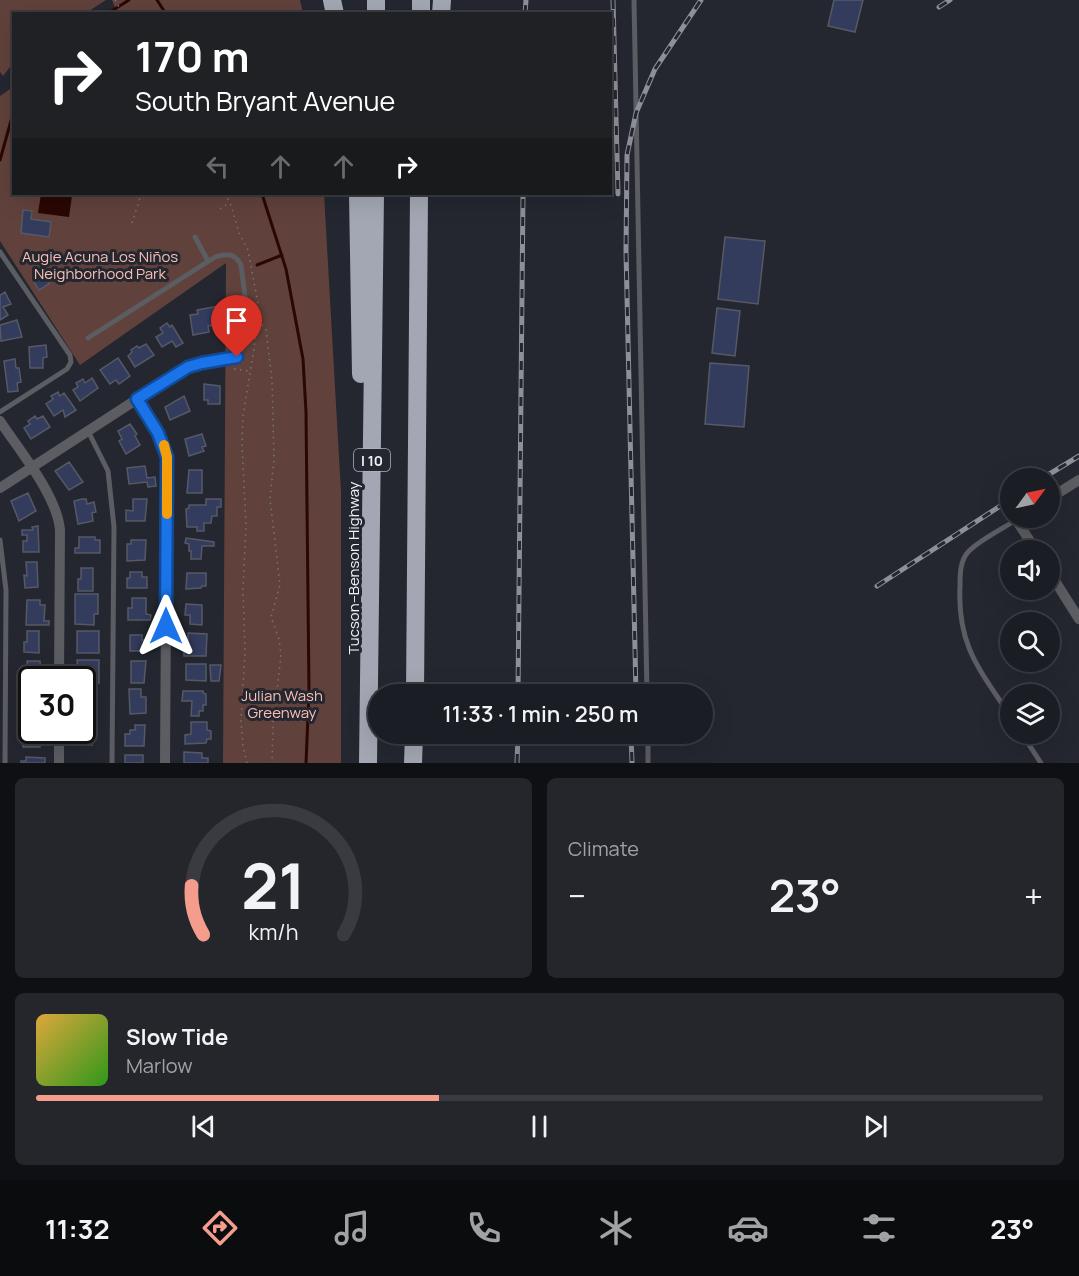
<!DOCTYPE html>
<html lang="en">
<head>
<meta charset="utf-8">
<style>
	:root { --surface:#1b1d24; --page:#24262c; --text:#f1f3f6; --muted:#a0a2a6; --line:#393b41; --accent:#f49d8c }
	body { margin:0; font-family:Manrope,sans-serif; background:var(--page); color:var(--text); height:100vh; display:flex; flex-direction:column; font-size:22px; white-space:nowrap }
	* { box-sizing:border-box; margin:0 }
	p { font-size:20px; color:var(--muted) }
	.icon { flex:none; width:33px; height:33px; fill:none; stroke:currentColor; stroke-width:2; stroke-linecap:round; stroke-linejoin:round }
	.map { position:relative; height:763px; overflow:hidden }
	.side { display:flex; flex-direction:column; gap:15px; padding:15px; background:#0f1014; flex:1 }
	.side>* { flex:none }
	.banner { position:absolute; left:12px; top:12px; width:600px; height:183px; border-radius:0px; box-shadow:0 6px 24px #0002,0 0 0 2px var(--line); background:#202124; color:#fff; overflow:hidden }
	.needle { width:39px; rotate:57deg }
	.controls { position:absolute; left:1000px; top:468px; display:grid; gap:12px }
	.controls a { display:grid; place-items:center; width:60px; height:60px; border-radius:50%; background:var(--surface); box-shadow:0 6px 24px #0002,0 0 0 2px var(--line); font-size:30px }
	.speed { position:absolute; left:18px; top:666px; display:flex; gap:12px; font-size:30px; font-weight:700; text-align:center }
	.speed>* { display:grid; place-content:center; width:78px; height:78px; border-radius:50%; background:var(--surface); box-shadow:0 6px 24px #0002,0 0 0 2px var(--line); line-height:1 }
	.speed .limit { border:3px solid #111; border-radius:9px; background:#fff; color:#111 }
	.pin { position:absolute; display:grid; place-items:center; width:51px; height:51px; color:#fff; margin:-62px -26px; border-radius:50% 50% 50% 0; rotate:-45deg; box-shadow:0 0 6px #0007 }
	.pin .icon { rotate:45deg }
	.me { position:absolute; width:66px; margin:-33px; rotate:0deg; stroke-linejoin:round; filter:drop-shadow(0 0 4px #0008) }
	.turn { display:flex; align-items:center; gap:21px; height:126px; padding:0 24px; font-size:27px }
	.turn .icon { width:78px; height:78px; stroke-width:2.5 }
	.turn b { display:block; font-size:42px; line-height:51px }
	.lanes { display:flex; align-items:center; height:57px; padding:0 24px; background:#0003; justify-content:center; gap:30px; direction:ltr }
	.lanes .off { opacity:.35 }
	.big { font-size:45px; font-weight:600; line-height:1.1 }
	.side .card { flex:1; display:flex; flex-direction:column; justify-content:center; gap:9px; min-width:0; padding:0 21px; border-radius:9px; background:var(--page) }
	.side .dial { align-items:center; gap:0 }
	.dial svg { height:156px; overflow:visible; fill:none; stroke:var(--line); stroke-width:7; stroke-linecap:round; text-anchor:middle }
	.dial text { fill:var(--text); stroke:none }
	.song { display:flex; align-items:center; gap:18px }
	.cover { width:72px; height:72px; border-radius:9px; background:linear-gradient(135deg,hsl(40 70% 55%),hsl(110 70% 35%)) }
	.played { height:6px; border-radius:3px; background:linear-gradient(90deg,var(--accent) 40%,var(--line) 40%) }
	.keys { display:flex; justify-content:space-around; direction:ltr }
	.heat { display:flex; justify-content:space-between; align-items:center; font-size:33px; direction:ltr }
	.side .tiles { flex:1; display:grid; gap:15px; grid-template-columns:1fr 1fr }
	.card:last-child { grid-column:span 2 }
	.trip { position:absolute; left:368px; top:684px; width:345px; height:60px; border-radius:30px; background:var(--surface); box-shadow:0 6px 24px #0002,0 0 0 2px var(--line); font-weight:600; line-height:60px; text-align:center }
	.dock { display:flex; height:96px; justify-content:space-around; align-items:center; background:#0b0c0e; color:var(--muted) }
	.dock .icon { width:42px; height:42px }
	.dock .active { color:var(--accent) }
	.dock b { font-size:27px; color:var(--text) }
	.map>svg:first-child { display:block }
</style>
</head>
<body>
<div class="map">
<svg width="1079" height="763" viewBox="0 0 1079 763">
	<rect width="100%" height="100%" fill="#242730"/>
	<path fill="#61413b" d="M 0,0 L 106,0 L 86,13 L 14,14 L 13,63 L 3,76 L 0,72 Z
		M 112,0 L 300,0 L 303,13 L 117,13 Z
		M 13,87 L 14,194 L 324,194 L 341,492 L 341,763 L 223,763 L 226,263 L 80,365 L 0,241 L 0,96 Z"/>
	<path fill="#2a0703" d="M 41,194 L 72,196 L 69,217 L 38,213 Z"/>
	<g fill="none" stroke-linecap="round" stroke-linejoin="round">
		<path stroke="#2a0703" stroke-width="3" d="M 157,0 L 166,14
			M 107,14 L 129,0
			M 0,160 L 14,110
			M 262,194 L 286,269 L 303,359 L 306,412 L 309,692 L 306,763
			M 257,265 L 282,255"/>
	</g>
	<path fill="#333c5d" stroke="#565965" stroke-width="1.5" d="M 834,0 L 863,0 L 855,32 L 828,26 Z
		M 23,210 L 32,211 L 31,219 L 51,222 L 49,237 L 21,233 Z
		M 725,237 L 765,241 L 758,304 L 718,299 Z
		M 44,275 L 49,284 L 39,290 L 34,281 Z
		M 5,292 L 11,304 L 3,307 L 8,315 L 0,320 L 0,295 Z
		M 219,306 L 221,320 L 216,321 L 217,325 L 208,326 L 209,332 L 193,335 L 190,315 L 198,314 L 197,310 Z
		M 717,308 L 740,311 L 735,356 L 712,353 Z
		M 17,320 L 22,337 L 1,341 L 0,325 Z
		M 167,323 L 170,327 L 172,325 L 183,343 L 176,347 L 172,341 L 162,347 L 156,337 L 163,333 L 160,328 Z
		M 146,344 L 154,355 L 135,367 L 128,356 L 132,352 L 131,350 L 137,346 L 139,348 Z
		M 46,345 L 47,357 L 43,358 L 43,368 L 30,368 L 29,347 Z
		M 118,358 L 130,376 L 119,384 L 116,380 L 110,384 L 100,370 Z
		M 15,359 L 16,368 L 19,368 L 21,382 L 17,383 L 18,391 L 8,392 L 4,361 Z
		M 710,363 L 749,366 L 744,427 L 705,424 Z
		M 92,378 L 98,388 L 80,401 L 73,390 L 78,387 L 76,383 L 83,379 L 85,383 Z
		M 204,384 L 220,386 L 220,404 L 208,404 L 208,400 L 204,400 Z
		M 58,392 L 60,396 L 64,393 L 76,410 L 65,417 L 63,410 L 54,416 L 46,404 L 53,399 L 51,396 Z
		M 184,396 L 190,411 L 170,420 L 165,407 Z
		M 35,416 L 37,419 L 43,416 L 50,427 L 31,439 L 24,428 L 30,424 L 28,421 Z
		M 130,424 L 137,434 L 135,436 L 140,445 L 126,454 L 119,441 L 122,439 L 118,431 Z
		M 202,434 L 206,446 L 202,447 L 204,451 L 189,456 L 185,439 Z
		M 69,462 L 83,482 L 69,490 L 55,471 Z
		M 145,466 L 147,478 L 155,477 L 156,486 L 148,487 L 147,482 L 129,484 L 127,468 Z
		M 189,470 L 202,470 L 202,493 L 187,493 Z
		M 28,493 L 36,511 L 19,521 L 11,501 Z
		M 82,499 L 86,499 L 87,504 L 94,502 L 96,512 L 92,513 L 93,521 L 78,524 L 74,501 Z
		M 133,499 L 147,499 L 145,521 L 126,521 L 126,510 L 133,511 Z
		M 206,499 L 221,499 L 221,507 L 217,507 L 217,516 L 212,516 L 211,523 L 204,523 L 204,531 L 197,531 L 197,527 L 187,527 L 186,509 L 189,508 L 189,505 L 206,505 Z
		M 38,526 L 39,552 L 23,552 L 23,541 L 27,541 L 27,535 L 22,535 L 22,530 L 33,530 L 32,527 Z
		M 79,537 L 95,537 L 95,540 L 100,540 L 100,553 L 75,553 L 75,548 L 79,548 Z
		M 186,538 L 214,542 L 214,546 L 202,546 L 201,559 L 191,559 L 191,551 L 189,551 L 189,544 L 185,543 Z
		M 131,540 L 146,540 L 145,560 L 127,561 L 127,544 L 131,544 Z
		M 26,562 L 37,562 L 38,587 L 25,588 L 24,575 L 27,576 Z
		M 81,568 L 93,568 L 93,591 L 78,591 L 78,579 L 81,579 Z
		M 130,572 L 142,572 L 142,577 L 147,577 L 147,588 L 127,588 L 127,578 L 130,578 Z
		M 187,573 L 206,573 L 206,586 L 202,586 L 201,588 L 186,589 Z
		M 75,594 L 98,594 L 98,614 L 94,614 L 94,625 L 75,624 Z
		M 132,598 L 146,598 L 146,614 L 151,615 L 150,620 L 128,620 L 128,608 L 132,608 Z
		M 27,600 L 40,600 L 40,605 L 45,605 L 44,621 L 49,621 L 49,625 L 26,625 Z
		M 186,604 L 202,605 L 202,625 L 190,624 L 190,615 L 185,615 Z
		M 27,631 L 39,631 L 39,653 L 24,652 L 24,642 L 27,642 Z
		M 77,631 L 99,631 L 99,653 L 77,653 Z
		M 188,633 L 207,634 L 206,656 L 184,656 L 184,645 L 188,645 Z
		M 130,635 L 142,635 L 142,640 L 146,640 L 146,651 L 130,651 Z
		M 77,660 L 99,660 L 99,683 L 82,682 L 82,680 L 79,680 Z
		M 27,661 L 40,661 L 41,680 L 32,680 L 32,683 L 25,684 L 24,670 L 28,670 Z
		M 131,661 L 146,661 L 144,683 L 131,683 Z
		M 186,664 L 206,664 L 206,681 L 186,680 Z
		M 210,665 L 221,665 L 219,681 L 211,681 Z
		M 129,689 L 141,689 L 141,697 L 146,697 L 146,713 L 130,714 Z
		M 28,691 L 32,691 L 32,716 L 22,716 L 23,703 L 27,704 Z
		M 97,691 L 97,719 L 82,719 L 82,692 Z
		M 183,691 L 203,691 L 203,693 L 206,694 L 206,705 L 203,705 L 203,711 L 199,711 L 199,716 L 191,716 L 192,701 L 182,701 Z
		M 27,719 L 32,719 L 32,730 L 39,730 L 40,747 L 23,747 L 23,729 L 27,729 Z
		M 191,722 L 207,722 L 207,730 L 211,731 L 211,739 L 207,739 L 206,743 L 185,744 L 185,735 L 191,734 Z
		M 82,723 L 93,723 L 92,745 L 77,745 L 77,730 L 82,730 Z
		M 135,725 L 145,725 L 144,746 L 125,746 L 125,734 L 130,734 L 130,730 L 135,730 Z
		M 184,752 L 202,753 L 202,758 L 208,758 L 208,763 L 184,763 Z
		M 125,755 L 143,755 L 143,763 L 125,763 Z
		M 26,757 L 45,758 L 45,763 L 21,763 L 21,761 L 26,761 Z"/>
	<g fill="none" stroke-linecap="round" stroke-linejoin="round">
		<path stroke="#73767e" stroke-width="1.5" stroke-dasharray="1.5 4.5" stroke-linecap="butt" d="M 115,0 L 123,14
			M 224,194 L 230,202 L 239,233 L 248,250 L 258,304 L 254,349 L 243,416 L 242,444 L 246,525 L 243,589 L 245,653 L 241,721 L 243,746 L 247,763
			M 220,209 L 229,203
			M 132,223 L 140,198 L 144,194
			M 258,320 L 266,330 L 272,380 L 274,459 L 270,499 L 280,585 L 271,617 L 279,639 L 281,655 L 273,725 L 272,763
			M 234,369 L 250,371"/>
		<path stroke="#5b5d62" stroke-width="5" d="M 634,0 L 647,694
			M 195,237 L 208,261
			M 0,252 L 70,355 L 71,362 L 67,369 L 0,412
			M 88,338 L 215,257 C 227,253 235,253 241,265 C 244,288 253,338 236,357
			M 88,431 L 108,471 L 114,527 L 112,763
			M 0,540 L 6,590 L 5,763
			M 1011,717 C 980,670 957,646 960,586 C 960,574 960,560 969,551 C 981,539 1002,529 1016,520
			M 648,734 L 648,763
			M 1022,734 L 1041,763"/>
		<path stroke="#5b5d62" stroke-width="10" d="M 137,399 L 162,440 L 167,457 L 165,763
			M 0,421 C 19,450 57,495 60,530 L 59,680
			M 0,488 L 179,372 L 202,363 L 230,359 L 236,357
			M 1050,498 L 1079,480
			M 1020,518 L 1016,520 L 1036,550
			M 1050,573 L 1079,619
			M 59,763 L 59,730"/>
		<path stroke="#a3a7b3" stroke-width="18" d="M 332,0 L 335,14
			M 376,14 L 376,0
			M 421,14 L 421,0
			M 441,14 L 442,0
			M 358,194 L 361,374
			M 415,694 L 419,194
			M 368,763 L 375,194
			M 413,763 L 414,734"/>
		<g stroke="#8d9098" stroke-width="5">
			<path id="rail" d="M 613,0 L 618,194
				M 939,7 L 950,0
				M 525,14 L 526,0
				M 1043,478 L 1079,456
				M 877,586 L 1011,499
				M 518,694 L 523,194
				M 636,694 L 626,251 L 627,155 L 636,113 L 655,69 L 701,0
				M 631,734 L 632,763
				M 517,763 L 518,734"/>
		</g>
		<use href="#rail" stroke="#242730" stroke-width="3" stroke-dasharray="9" stroke-linecap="butt"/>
	</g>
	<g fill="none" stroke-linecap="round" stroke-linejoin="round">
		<g stroke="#114b97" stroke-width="15">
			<path id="route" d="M 166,626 L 167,457 L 158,433 L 137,399 L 188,367 L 202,363 L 237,357"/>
		</g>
		<use href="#route" stroke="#1a73e8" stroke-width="10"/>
		<path stroke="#f59e0b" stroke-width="10" d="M 164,445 L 167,457 L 167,514"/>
	</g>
	<g text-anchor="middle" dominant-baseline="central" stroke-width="6" stroke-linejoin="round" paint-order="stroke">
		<rect fill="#242730" stroke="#b2b4bc" stroke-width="1.5" x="354" y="449" width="36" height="22" rx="4.5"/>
		<g font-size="14" font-weight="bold" fill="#eff1f8">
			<text x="372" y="460">I 10</text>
		</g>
		<g font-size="15" fill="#fbbfb3" stroke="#242730">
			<text x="100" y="256">Augie Acuna Los Niños<tspan x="100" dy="17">Neighborhood Park</tspan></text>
			<text x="282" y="695">Julian Wash<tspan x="282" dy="17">Greenway</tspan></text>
		</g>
		<g font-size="15" fill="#eff1f8" stroke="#242730">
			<text transform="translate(353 568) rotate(-90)">Tucson–Benson Highway</text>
		</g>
	</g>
</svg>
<div class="controls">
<a><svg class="needle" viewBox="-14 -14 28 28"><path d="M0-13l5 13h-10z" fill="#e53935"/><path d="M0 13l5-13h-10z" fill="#a0a2a6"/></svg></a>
<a><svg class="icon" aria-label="sound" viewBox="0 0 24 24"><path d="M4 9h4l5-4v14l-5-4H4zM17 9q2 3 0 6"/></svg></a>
<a><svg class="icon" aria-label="search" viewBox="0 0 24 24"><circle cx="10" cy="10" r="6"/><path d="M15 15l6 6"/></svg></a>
<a><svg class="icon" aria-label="layers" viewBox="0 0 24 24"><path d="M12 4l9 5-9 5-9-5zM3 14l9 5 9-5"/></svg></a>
</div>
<div class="speed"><div class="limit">30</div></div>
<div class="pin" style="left:237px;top:357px;background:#d93025"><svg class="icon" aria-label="arrive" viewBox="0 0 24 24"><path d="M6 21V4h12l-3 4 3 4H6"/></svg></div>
<svg class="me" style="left:166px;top:626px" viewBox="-20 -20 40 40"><path d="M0-17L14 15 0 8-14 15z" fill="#1a73e8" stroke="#fff" stroke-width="4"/></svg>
<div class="trip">11:33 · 1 min · 250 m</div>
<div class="banner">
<div class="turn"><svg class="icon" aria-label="right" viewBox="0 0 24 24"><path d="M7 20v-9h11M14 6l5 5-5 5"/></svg><div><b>170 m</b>South Bryant Avenue</div></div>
<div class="lanes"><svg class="icon off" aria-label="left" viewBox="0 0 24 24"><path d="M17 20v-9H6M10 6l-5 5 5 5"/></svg><svg class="icon off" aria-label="ahead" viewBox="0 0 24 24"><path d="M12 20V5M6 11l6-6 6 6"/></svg><svg class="icon off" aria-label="ahead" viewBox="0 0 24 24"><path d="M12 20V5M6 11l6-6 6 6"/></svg><svg class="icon" aria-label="right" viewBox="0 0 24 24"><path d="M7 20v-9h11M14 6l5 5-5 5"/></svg></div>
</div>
</div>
<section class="side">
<div class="tiles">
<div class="card dial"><svg viewBox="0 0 100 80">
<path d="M14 69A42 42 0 1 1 86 69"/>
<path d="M14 69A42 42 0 0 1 8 44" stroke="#f49d8c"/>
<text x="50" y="56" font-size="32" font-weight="700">21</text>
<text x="50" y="72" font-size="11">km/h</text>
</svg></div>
<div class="card"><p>Climate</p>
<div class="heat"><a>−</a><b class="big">23°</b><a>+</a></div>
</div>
<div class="card">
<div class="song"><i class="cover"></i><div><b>Slow Tide</b><p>Marlow</p></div></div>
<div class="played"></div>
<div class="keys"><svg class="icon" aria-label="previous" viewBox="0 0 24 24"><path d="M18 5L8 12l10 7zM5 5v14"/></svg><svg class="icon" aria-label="pause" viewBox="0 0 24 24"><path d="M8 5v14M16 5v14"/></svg><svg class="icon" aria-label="next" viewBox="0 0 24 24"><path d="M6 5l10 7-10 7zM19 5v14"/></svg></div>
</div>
</div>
</section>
<nav class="dock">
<b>11:32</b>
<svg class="icon active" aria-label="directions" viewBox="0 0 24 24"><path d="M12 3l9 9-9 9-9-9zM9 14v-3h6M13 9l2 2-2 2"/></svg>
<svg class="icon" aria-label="music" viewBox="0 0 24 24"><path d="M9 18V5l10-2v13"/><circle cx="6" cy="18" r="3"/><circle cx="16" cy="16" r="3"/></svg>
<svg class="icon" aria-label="phone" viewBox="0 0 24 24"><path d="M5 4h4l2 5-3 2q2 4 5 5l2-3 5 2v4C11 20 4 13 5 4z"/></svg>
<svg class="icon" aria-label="climate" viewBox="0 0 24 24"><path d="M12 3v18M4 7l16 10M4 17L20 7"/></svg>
<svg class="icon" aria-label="car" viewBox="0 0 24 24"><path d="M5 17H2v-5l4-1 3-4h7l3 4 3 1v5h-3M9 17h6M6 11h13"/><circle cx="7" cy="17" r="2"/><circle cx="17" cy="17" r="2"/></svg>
<svg class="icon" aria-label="filters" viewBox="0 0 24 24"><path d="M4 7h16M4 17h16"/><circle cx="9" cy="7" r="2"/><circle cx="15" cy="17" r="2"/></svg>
<b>23°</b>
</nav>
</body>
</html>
